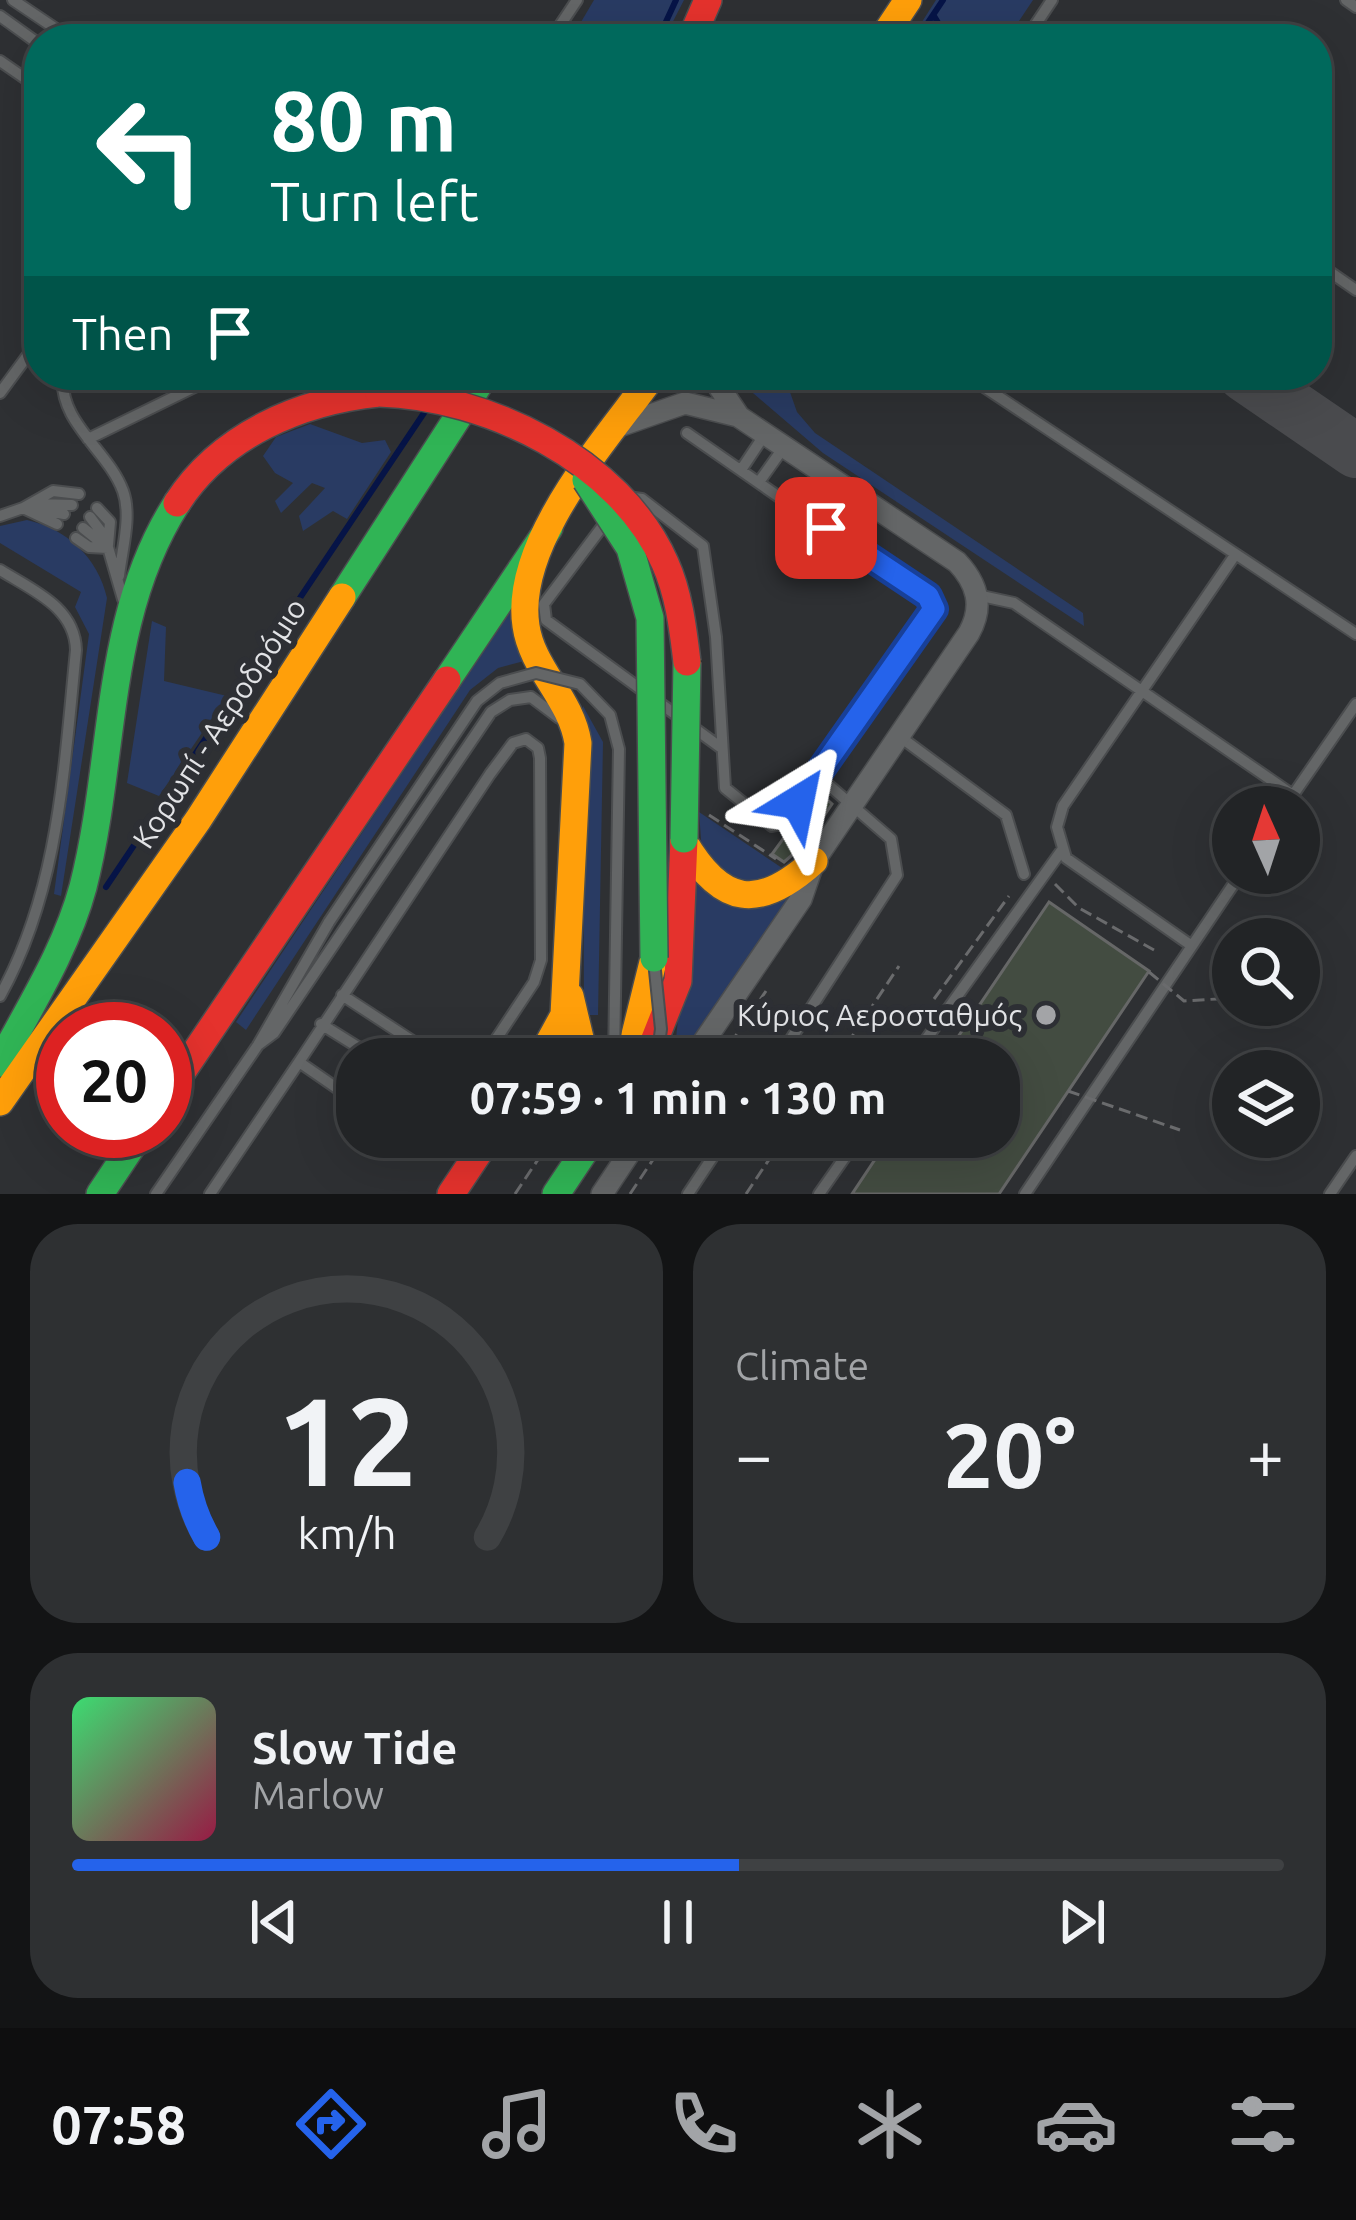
<!DOCTYPE html>
<html lang="en">
<head>
<meta charset="utf-8">
<style>
	:root { --surface:#222426; --page:#2e3032; --text:#f1f3f6; --muted:#a2a4a7; --line:#3f4143; --accent:#2563eb }
	body { margin:0; font-family:Ubuntu,sans-serif; background:var(--page); color:var(--text); height:100vh; display:flex; flex-direction:column; font-size:45px; white-space:nowrap }
	* { box-sizing:border-box; margin:0 }
	p { font-size:39px; color:var(--muted) }
	.icon { flex:none; width:66px; height:66px; fill:none; stroke:currentColor; stroke-width:2; stroke-linecap:round; stroke-linejoin:round }
	.map { position:relative; height:1194px; overflow:hidden }
	.panel { display:flex; flex-direction:column; gap:30px; padding:30px; background:#131415; flex:1 }
	.panel>* { flex:none }
	.banner { position:absolute; left:24px; top:24px; width:1308px; height:366px; border-radius:48px; box-shadow:0 12px 48px #0002,0 0 0 3px var(--line); background:#00695c; color:#fff; overflow:hidden }
	.needle { width:78px; rotate:357deg }
	.fabs { position:absolute; left:1212px; top:786px; display:grid; gap:24px }
	.fabs a { display:grid; place-items:center; width:108px; height:108px; border-radius:50%; background:var(--surface); box-shadow:0 12px 48px #0002,0 0 0 3px var(--line); font-size:60px }
	.speed { position:absolute; left:36px; top:1002px; display:flex; gap:24px; font-size:60px; font-weight:700; text-align:center }
	.speed>* { display:grid; place-content:center; width:156px; height:156px; border-radius:50%; background:var(--surface); box-shadow:0 12px 48px #0002,0 0 0 3px var(--line); line-height:1 }
	.speed .limit { border:18px solid #d22; background:#fff; color:#111 }
	.pin { position:absolute; display:grid; place-items:center; width:102px; height:102px; color:#fff; margin:-51px; border-radius:24px; box-shadow:0 6px 18px #0006 }
	.me { position:absolute; width:132px; margin:-66px; rotate:35deg; stroke-linejoin:round; filter:drop-shadow(0 0 9px #0008) }
	.turn { display:flex; align-items:center; gap:42px; height:252px; padding:0 48px; font-size:54px }
	.turn .icon { width:156px; height:156px; stroke-width:2.5 }
	.turn b { display:block; font-size:84px; line-height:102px }
	.then { display:flex; align-items:center; height:114px; padding:0 48px; background:#0003; gap:24px; font-size:45px }
	.big { font-size:90px; font-weight:600; line-height:1.1 }
	.panel .tile { flex:1; display:flex; flex-direction:column; justify-content:center; gap:18px; min-width:0; padding:0 42px; border-radius:48px; background:var(--page) }
	.panel .dial { align-items:center; gap:0 }
	.dial svg { height:312px; overflow:visible; fill:none; stroke:var(--line); stroke-width:7; stroke-linecap:round; text-anchor:middle }
	.dial text { fill:var(--text); stroke:none }
	.song { display:flex; align-items:center; gap:36px }
	.cover { width:144px; height:144px; border-radius:18px; background:linear-gradient(135deg,hsl(140 70% 55%),hsl(340 70% 35%)) }
	.played { height:12px; border-radius:6px; background:linear-gradient(90deg,var(--accent) 55%,var(--line) 55%) }
	.keys { display:flex; justify-content:space-around; direction:ltr }
	.heat { display:flex; justify-content:space-between; align-items:center; font-size:66px; direction:ltr }
	.panel .tiles { flex:1; display:grid; gap:30px; grid-template-columns:1fr 1fr }
	.tile:last-child { grid-column:span 2 }
	.trip { position:absolute; left:336px; top:1038px; width:684px; height:120px; border-radius:48px; background:var(--surface); box-shadow:0 12px 48px #0002,0 0 0 3px var(--line); font-weight:600; line-height:120px; text-align:center }
	.dock { display:flex; height:192px; justify-content:space-around; align-items:center; background:#0e0e0f; color:var(--muted) }
	.dock .icon { width:84px; height:84px }
	.dock .selected { color:var(--accent) }
	.dock b { font-size:54px; color:var(--text) }
	.map>svg:first-child { display:block }
</style>
</head>
<body>
<div class="map">
<svg width="1356" height="1194" viewBox="0 0 1356 1194">
	<rect width="100%" height="100%" fill="#2e3033"/>
	<path fill="#293b63" d="M 594,0 L 684,0 L 664,39 L 571,39 Z
		M 936,0 L 1033,0 L 1007,39 L 911,39 Z
		M 732,375 L 784,375 L 797,412 L 815,433 L 1083,613 L 1084,626 L 823,453 Z
		M 310,424 L 362,443 L 385,440 L 391,452 L 347,519 L 333,511 L 303,531 L 299,516 L 325,488 L 312,483 L 281,513 L 275,501 L 293,483 L 275,473 L 263,456 L 276,437 Z
		M 27,520 C 67,529 98,558 107,598 L 61,896 L 54,894 L 89,634 L 75,607 L 81,592 L 0,543 L 0,526 Z
		M 514,605 L 528,660 L 498,668 L 470,690 L 246,1030 L 236,1022 Z
		M 152,621 L 166,627 L 164,681 L 227,696 L 159,796 L 127,783 Z
		M 583,706 L 603,742 L 598,1015 L 584,1015 Z
		M 699,812 L 788,872 L 772,883 L 732,883 L 702,852 Z
		M 692,878 L 790,896 L 680,1059 L 674,1059 Z"/>
	<g fill="none" stroke-linecap="round" stroke-linejoin="round">
		<path stroke="#061447" stroke-width="6" d="M 934,16 L 948,39
			M 658,39 L 676,0
			M 917,39 L 943,0
			M 106,887 L 428,407"/>
		<path stroke="#4a4b4e" stroke-width="54" d="M 1245,375 L 1356,451"/>
	</g>
	<path fill="#434c41" stroke="#666767" stroke-width="3" d="M 818,791 L 832,804 L 805,844 L 784,862 L 772,854 Z
		M 1049,902 L 1149,971 L 999,1194 L 852,1194 L 890,1137 L 999,1137 L 999,1059 L 943,1059 Z"/>
	<g fill="none" stroke-linecap="round" stroke-linejoin="round">
		<g stroke="#4b4d4f" stroke-width="14">
			<path id="lane" d="M 13,0 L 71,39
				M 1346,0 L 1356,7
				M 0,16 L 39,44
				M 551,39 L 577,0
				M 1026,39 L 1052,0
				M 0,61 L 39,88
				M 1317,263 L 1356,290
				M 63,375 C 58,422 108,450 123,491 C 132,516 122,549 119,576
				M 966,375 L 1356,634
				M 0,393 L 39,340
				M 88,439 L 219,375
				M 741,470 L 765,434
				M 759,482 L 784,447
				M 627,497 L 642,499 L 703,546 L 716,637 L 725,788 L 772,826 L 782,824 L 932,614 L 933,604 L 687,433
				M 37,504 L 72,505
				M 23,508 L 53,491 L 79,494
				M 32,508 L 64,514
				M 97,508 L 110,522 L 108,545
				M 0,516 L 23,508 L 57,524
				M 90,517 L 105,537 L 123,599
				M 608,519 L 544,604 L 546,620 L 720,747
				M 83,528 L 108,548
				M 76,538 L 89,547 L 108,548
				M 0,570 C 32,590 75,607 76,650 C 64,768 59,890 0,996
				M 977,595 L 1014,603 L 1293,795 L 1356,704
				M 899,736 L 1006,815 L 1024,874
				M 1192,946 L 1066,858 L 1057,827 L 1063,806 L 1235,555
				M 342,995 L 440,1059
				M 321,1024 L 377,1059
				M 258,1045 L 274,1033 L 491,712 L 510,700 L 531,697 L 559,718
				M 778,1059 L 897,875 L 891,839 L 817,775
				M 912,1059 L 1062,850
				M 299,1062 L 490,774 L 513,743 L 526,739 L 538,748 L 540,758 L 541,960 L 534,982 L 483,1059
				M 412,1137 L 421,1149
				M 156,1194 L 258,1045 L 329,922
				M 210,1194 L 299,1062 L 357,1102
				M 688,1194 L 726,1137
				M 819,1194 L 859,1137
				M 1025,1194 L 1241,873
				M 1330,1194 L 1356,1156"/>
		</g>
		<g stroke="#4b4d4f" stroke-width="24">
			<path id="street" d="M 711,375 L 738,415
				M 619,426 L 685,403 L 738,416 L 957,562 C 977,583 984,606 969,633 L 814,861 L 801,899 L 692,1059
				M 602,1194 L 640,1137"/>
		</g>
		<g stroke="#4b4d4f" stroke-width="30">
			<path id="fast" d="M 342,597 L 485,375
				M 447,680 L 549,528
				M 0,1063 C 30,1006 66,950 83,887 C 116,759 103,618 177,503
				M 100,1194 L 142,1131
				M 556,1194 L 594,1137"/>
		</g>
		<g stroke="#4b4d4f" stroke-width="30">
			<path id="slow" d="M 882,39 L 908,0
				M 684,842 C 722,906 759,911 814,861
				M 570,996 L 585,1059
				M 540,1059 L 564,1015 L 578,743 C 571,698 532,669 526,626 C 513,542 607,439 653,375
				M 629,1059 L 654,958
				M 0,1102 L 198,820 L 342,597"/>
		</g>
		<g stroke="#4b4d4f" stroke-width="30">
			<path id="jam" d="M 691,39 L 708,0
				M 177,503 C 221,435 300,401 379,393
				M 647,1059 L 678,981 L 684,839
				M 165,1097 L 447,680
				M 451,1194 L 489,1137"/>
		</g>
		<path stroke="#6a6b6d" stroke-width="3" stroke-dasharray="12 6" stroke-linecap="butt" d="M 709,815 L 776,859
			M 1055,884 L 1079,908 L 1154,950
			M 934,999 L 1009,896
			M 720,1059 L 766,991
			M 837,1059 L 899,966
			M 515,1194 L 553,1137
			M 630,1194 L 668,1137
			M 746,1194 L 784,1137"/>
		<use href="#lane" stroke="#646667" stroke-width="10"/>
		<use href="#street" stroke="#646667" stroke-width="21"/>
		<use href="#fast" stroke="#30b455" stroke-width="27"/>
		<use href="#slow" stroke="#ff9f0a" stroke-width="27"/>
		<use href="#jam" stroke="#e5322d" stroke-width="27"/>
		<g stroke="#4b4d4f" stroke-width="14" stroke-linecap="butt">
			<path id="lane-bridge" d="M 329,922 L 477,701 L 500,683 L 536,673 L 580,684 L 610,715 L 619,749 L 614,1059
				M 654,961 L 661,1029 L 657,1059"/>
		</g>
		<g stroke="#4b4d4f" stroke-width="30" stroke-linecap="butt">
			<path id="fast-bridge" d="M 586,480 L 630,548 L 650,618 L 654,958
				M 684,839 L 687,662"/>
		</g>
		<g stroke="#4b4d4f" stroke-width="30" stroke-linecap="butt">
			<path id="jam-bridge" d="M 379,393 C 487,396 620,460 665,563 C 679,594 683,629 687,662"/>
		</g>
		<path stroke="#6a6b6d" stroke-width="3" stroke-dasharray="12 6" stroke-linecap="butt" d="M 1149,972 L 1184,1001 L 1233,998
			M 1068,1091 L 1180,1130"/>
		<use href="#lane-bridge" stroke="#646667" stroke-width="10"/>
		<use href="#fast-bridge" stroke="#30b455" stroke-width="27"/>
		<use href="#jam-bridge" stroke="#e5322d" stroke-width="27"/>
	</g>
	<g fill="none" stroke-linecap="round" stroke-linejoin="round">
		<g stroke="#184099" stroke-width="30">
			<path id="route" d="M 798,802 L 934,609 L 928,596 L 826,528"/>
		</g>
		<use href="#route" stroke="#2563eb" stroke-width="21"/>
	</g>
	<circle fill="#a3a4a7" stroke="#2d2f34" stroke-width="4.5" cx="1046" cy="1015" r="12"/>
	<g text-anchor="middle" dominant-baseline="central" stroke-width="12" stroke-linejoin="round" paint-order="stroke">
		<g font-size="30" fill="#e2e3e6" stroke="#2d2f34">
			<text transform="translate(219 723) rotate(-57)">Κορωπί - Αεροδρόμιο</text>
		</g>
		<g font-size="30" fill="#e2e3e6" stroke="#2d2f34" text-anchor="end">
			<text x="1022" y="1015">Κύριος Αεροσταθμός</text>
		</g>
	</g>
</svg>
<div class="fabs">
<a><svg class="needle" viewBox="-14 -14 28 28"><path d="M0-13l5 13h-10z" fill="#e53935"/><path d="M0 13l5-13h-10z" fill="#a2a4a7"/></svg></a>
<a><svg class="icon" aria-label="search" viewBox="0 0 24 24"><circle cx="10" cy="10" r="6"/><path d="M15 15l6 6"/></svg></a>
<a><svg class="icon" aria-label="layers" viewBox="0 0 24 24"><path d="M12 4l9 5-9 5-9-5zM3 14l9 5 9-5"/></svg></a>
</div>
<div class="speed"><div class="limit">20</div></div>
<div class="pin" style="left:826px;top:528px;background:#d93025"><svg class="icon" aria-label="arrive" viewBox="0 0 24 24"><path d="M6 21V4h12l-3 4 3 4H6"/></svg></div>
<svg class="me" style="left:798px;top:802px" viewBox="-20 -20 40 40"><path d="M0-17L14 15 0 8-14 15z" fill="#2563eb" stroke="#fff" stroke-width="4"/></svg>
<div class="trip">07:59 · 1 min · 130 m</div>
<div class="banner">
<div class="turn"><svg class="icon" aria-label="left" viewBox="0 0 24 24"><path d="M17 20v-9H6M10 6l-5 5 5 5"/></svg><div><b>80 m</b>Turn left</div></div>
<div class="then">Then<svg class="icon" aria-label="arrive" viewBox="0 0 24 24"><path d="M6 21V4h12l-3 4 3 4H6"/></svg></div>
</div>
</div>
<section class="panel">
<div class="tiles">
<div class="tile dial"><svg viewBox="0 0 100 80">
<path d="M14 69A42 42 0 1 1 86 69"/>
<path d="M14 69A42 42 0 0 1 9 55" stroke="#2563eb"/>
<text x="50" y="56" font-size="32" font-weight="700">12</text>
<text x="50" y="72" font-size="11">km/h</text>
</svg></div>
<div class="tile"><p>Climate</p>
<div class="heat"><a>−</a><b class="big">20°</b><a>+</a></div>
</div>
<div class="tile">
<div class="song"><i class="cover"></i><div><b>Slow Tide</b><p>Marlow</p></div></div>
<div class="played"></div>
<div class="keys"><svg class="icon" aria-label="previous" viewBox="0 0 24 24"><path d="M18 5L8 12l10 7zM5 5v14"/></svg><svg class="icon" aria-label="pause" viewBox="0 0 24 24"><path d="M8 5v14M16 5v14"/></svg><svg class="icon" aria-label="next" viewBox="0 0 24 24"><path d="M6 5l10 7-10 7zM19 5v14"/></svg></div>
</div>
</div>
</section>
<nav class="dock">
<b>07:58</b>
<svg class="icon selected" aria-label="directions" viewBox="0 0 24 24"><path d="M12 3l9 9-9 9-9-9zM9 14v-3h6M13 9l2 2-2 2"/></svg>
<svg class="icon" aria-label="music" viewBox="0 0 24 24"><path d="M9 18V5l10-2v13"/><circle cx="6" cy="18" r="3"/><circle cx="16" cy="16" r="3"/></svg>
<svg class="icon" aria-label="phone" viewBox="0 0 24 24"><path d="M5 4h4l2 5-3 2q2 4 5 5l2-3 5 2v4C11 20 4 13 5 4z"/></svg>
<svg class="icon" aria-label="climate" viewBox="0 0 24 24"><path d="M12 3v18M4 7l16 10M4 17L20 7"/></svg>
<svg class="icon" aria-label="car" viewBox="0 0 24 24"><path d="M5 17H2v-5l4-1 3-4h7l3 4 3 1v5h-3M9 17h6M6 11h13"/><circle cx="7" cy="17" r="2"/><circle cx="17" cy="17" r="2"/></svg>
<svg class="icon" aria-label="filters" viewBox="0 0 24 24"><path d="M4 7h16M4 17h16"/><circle cx="9" cy="7" r="2"/><circle cx="15" cy="17" r="2"/></svg>
</nav>
</body>
</html>
